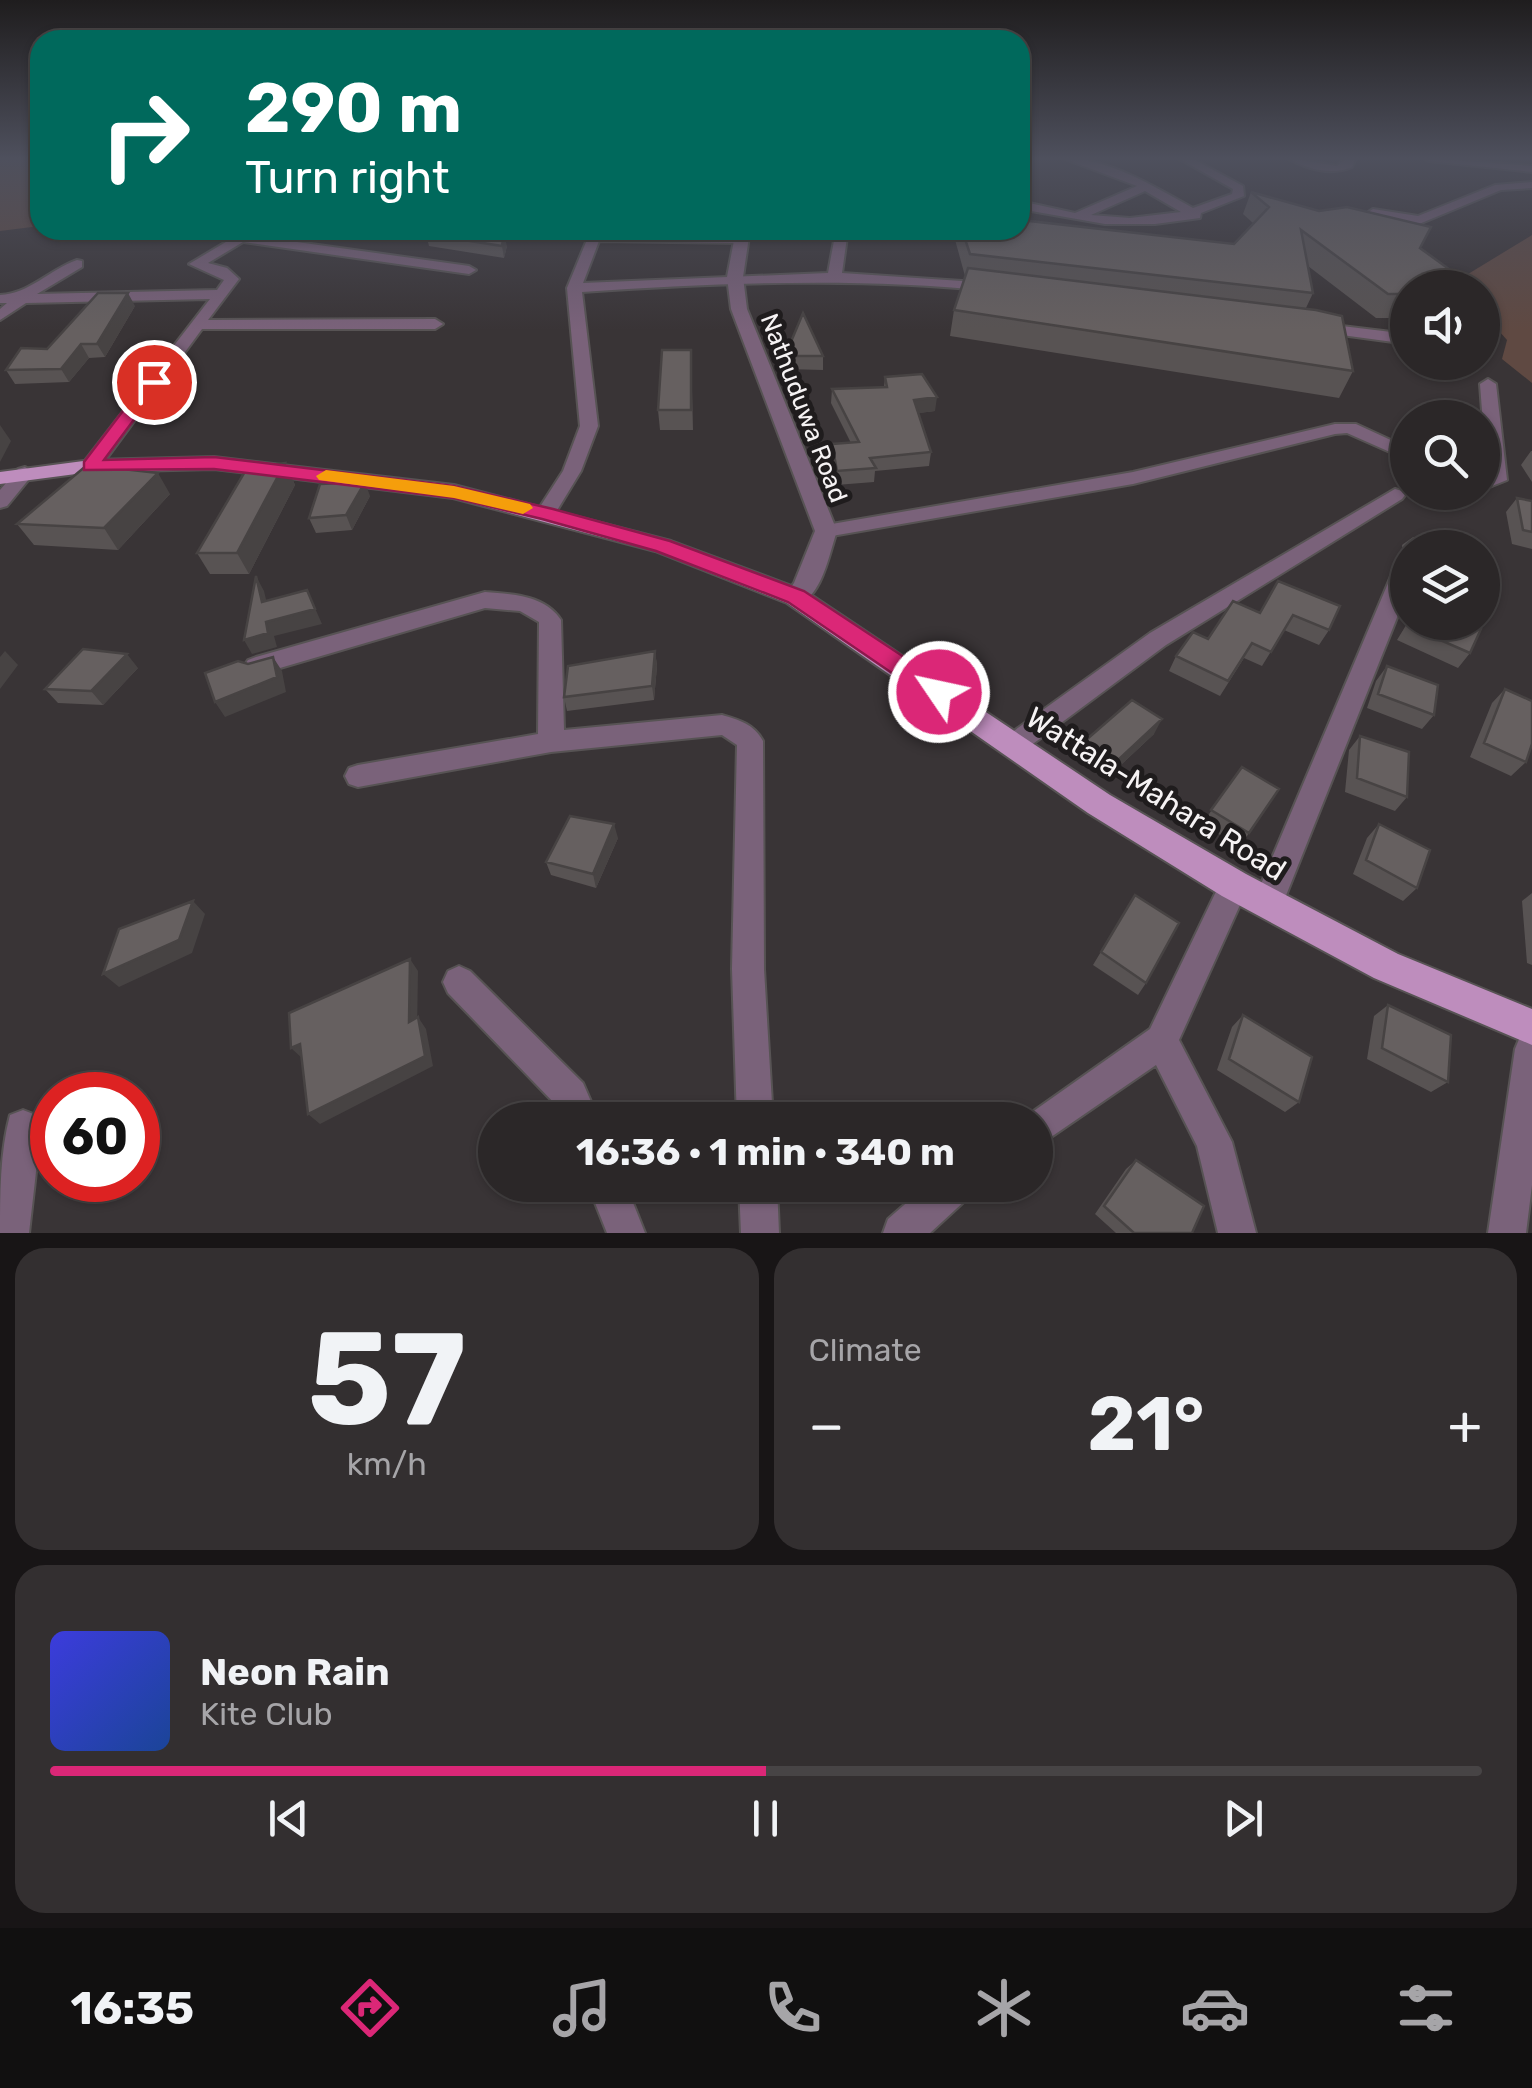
<!DOCTYPE html>
<html lang="en">
<head>
<meta charset="utf-8">
<style>
	:root { --surface:#2b2728; --page:#332f30; --text:#f1f3f6; --muted:#a6a5a8; --line:#474445; --accent:#db2777 }
	body { margin:0; font-family:Rubik,sans-serif; background:var(--page); color:var(--text); height:100vh; display:flex; flex-direction:column; font-size:38px; white-space:nowrap }
	* { box-sizing:border-box; margin:0 }
	p { font-size:32px; color:var(--muted) }
	.icon { flex:none; width:55px; height:55px; fill:none; stroke:currentColor; stroke-width:2; stroke-linecap:round; stroke-linejoin:round }
	.map { position:relative; height:1233px; overflow:hidden }
	.side { display:flex; flex-direction:column; gap:15px; padding:15px; background:#181516; flex:1 }
	.side>* { flex:none }
	.banner { position:absolute; left:30px; top:30px; width:1000px; height:210px; border-radius:30px; box-shadow:0 2px 8px #0004,0 0 0 2px var(--line); background:#00695c; color:#fff; overflow:hidden }
	.buttons { position:absolute; left:1390px; top:270px; display:grid; gap:20px }
	.buttons a { display:grid; place-items:center; width:110px; height:110px; border-radius:50%; background:var(--surface); box-shadow:0 2px 8px #0004,0 0 0 2px var(--line); font-size:50px }
	.speed { position:absolute; left:30px; top:1072px; display:flex; gap:20px; font-size:50px; font-weight:700; text-align:center }
	.speed>* { display:grid; place-content:center; width:130px; height:130px; border-radius:50%; background:var(--surface); box-shadow:0 2px 8px #0004,0 0 0 2px var(--line); line-height:1 }
	.speed .limit { border:15px solid #d22; background:#fff; color:#111 }
	.pin { position:absolute; display:grid; place-items:center; width:85px; height:85px; color:#fff; margin:-42px; border:5px solid #fff; border-radius:50%; box-shadow:0 2px 10px #0007 }
	.me { position:absolute; width:110px; margin:-55px; rotate:304deg; stroke-linejoin:round; filter:drop-shadow(0 0 8px #0008) }
	.turn { display:flex; align-items:center; gap:35px; height:210px; padding:0 50px; font-size:45px }
	.turn .icon { width:130px; height:130px; stroke-width:2.5 }
	.turn b { display:block; font-size:70px; line-height:85px }
	.big { font-size:75px; font-weight:700; line-height:1.1 }
	.side .widget { flex:1; display:flex; flex-direction:column; justify-content:center; gap:15px; min-width:0; padding:0 35px; border-radius:30px; background:var(--page) }
	.side .dial { align-items:center; gap:0 }
	.dial b { font-size:130px; line-height:1 }
	.song { display:flex; align-items:center; gap:30px }
	.cover { width:120px; height:120px; border-radius:15px; background:linear-gradient(135deg,hsl(240 70% 55%),hsl(220 70% 35%)) }
	.played { height:10px; border-radius:5px; background:linear-gradient(90deg,var(--accent) 50%,var(--line) 50%) }
	.keys { display:flex; justify-content:space-around; direction:ltr }
	.heat { display:flex; justify-content:space-between; align-items:center; font-size:55px; direction:ltr }
	.side .tiles { flex:1; display:grid; gap:15px; grid-template-columns:1fr 1fr }
	.widget:last-child { grid-column:span 2 }
	.trip { position:absolute; left:478px; top:1102px; width:575px; height:100px; border-radius:50px; background:var(--surface); box-shadow:0 2px 8px #0004,0 0 0 2px var(--line); font-weight:700; line-height:100px; text-align:center }
	.dock { display:flex; height:160px; justify-content:space-around; align-items:center; background:#111010; color:var(--muted) }
	.dock .icon { width:70px; height:70px }
	.dock .current { color:var(--accent) }
	.dock b { font-size:45px; color:var(--text) }
	.map>svg:first-child { display:block }
</style>
</head>
<body>
<div class="map">
<svg width="1532" height="1233" viewBox="0 0 1532 1233">
	<rect width="100%" height="100%" fill="#393436"/>
	<path fill="#5f4942" d="M 0,158 L 40,158 L 40,226 L 0,231 Z
		M 1532,235 L 1532,383 L 1502,359 L 1507,340 L 1483,313 L 1482,288 L 1460,287 L 1455,282 Z"/>
	<g fill="none" stroke-linecap="round" stroke-linejoin="round">
		<g stroke="#575354" stroke-width="4">
			<path id="minor" d="M 1062,158 C 1109,158 1153,186 1193,208 L 1232,194 L 1233,189 L 1178,158 L 1191,158 L 1243,186 L 1244,196 L 1201,213 L 1200,218 L 1155,224 L 1105,224 L 1020,209 L 1020,201 L 1075,213 L 1137,186 ZM 1145,191 L 1181,212 L 1130,218 L 1091,215 Z
				M 1288,158 L 1337,166 L 1346,158 L 1356,158 L 1352,167 C 1331,176 1306,169 1288,158 Z
				M 1424,158 L 1532,166 L 1532,172 L 1429,161 Z
				M 1532,182 L 1532,188 L 1501,190 L 1419,224 L 1367,213 L 1373,209 L 1418,216 L 1495,185 Z
				M 246,230 L 261,230 L 254,236 L 469,266 L 476,270 L 469,274 L 243,242 L 208,263 L 227,268 L 239,279 L 208,320 L 435,319 L 443,324 L 435,329 L 202,329 L 98,470 L 84,470 L 84,462 L 210,299 L 26,303 L 0,320 L 0,309 L 7,303 L 0,303 L 0,295 C 29,294 49,270 77,260 L 82,261 L 82,267 L 37,294 L 217,290 L 224,280 L 189,264 Z
				M 591,230 L 603,230 L 602,233 L 743,235 L 749,239 L 743,243 L 599,241 L 583,283 L 828,273 L 836,230 L 848,230 L 842,273 L 992,283 L 999,287 L 992,291 C 855,277 719,283 582,292 L 598,426 L 581,471 L 553,517 L 546,519 L 536,513 L 563,471 L 580,426 L 567,288 Z
				M 1317,323 L 1408,334 L 1408,344 L 1312,331 L 1312,325 Z
				M 1488,379 L 1496,384 L 1507,480 L 1482,490 L 1482,478 L 1487,477 L 1480,384 Z
				M 1335,424 L 1356,424 L 1408,448 L 1408,460 L 1347,433 L 1335,434 L 1133,484 L 826,537 L 816,531 L 826,525 L 1133,472 Z
				M 25,467 L 34,473 L 7,506 L 0,508 L 0,490 L 18,469 Z
				M 1395,489 L 1402,491 L 1405,495 L 1402,499 L 1166,645 L 1022,752 L 1013,755 L 1004,752 L 1000,745 L 1004,738 L 1150,633 Z
				M 1414,539 L 1421,541 L 1424,548 L 1408,548 L 1407,553 L 1404,546 Z
				M 1408,555 L 1408,590 L 1283,903 L 1279,913 L 1268,917 L 1257,913 L 1253,903 L 1397,562 Z
				M 485,592 C 512,594 545,595 561,620 L 564,730 L 722,715 C 739,720 754,724 763,741 L 764,969 L 773,1120 L 737,1120 L 732,969 L 737,745 L 722,735 L 551,752 L 358,787 L 349,784 L 345,776 L 349,768 L 358,765 L 538,734 L 539,622 L 520,611 L 485,608 L 256,675 L 248,672 L 244,666 L 248,660 L 256,657 Z
				M 1234,871 L 1244,875 L 1249,885 L 1179,1040 L 1232,1142 L 1256,1233 L 1218,1233 L 1197,1146 L 1156,1065 L 1035,1148 L 1035,1120 L 1021,1120 L 1150,1029 L 1224,875 Z
				M 459,966 L 470,971 L 583,1083 L 599,1120 L 563,1120 L 558,1107 L 448,993 L 443,982 L 448,971 Z
				M 1532,1032 L 1532,1185 L 1526,1233 L 1488,1233 L 1515,1049 L 1520,1037 Z
				M 23,1110 L 36,1115 L 41,1128 L 29,1233 L 0,1233 C 0,1195 0,1152 10,1115 Z
				M 588,1185 L 626,1185 L 645,1233 L 607,1233 Z
				M 739,1185 L 777,1185 L 779,1233 L 741,1233 Z
				M 927,1185 L 974,1185 L 968,1198 L 930,1233 L 883,1233 L 888,1219 Z"/>
		</g>
		<g stroke="#575354" stroke-width="4">
			<path id="tertiary" d="M 736,230 L 750,230 L 743,277 L 747,309 L 837,531 C 829,554 822,598 796,605 L 784,597 L 794,583 L 815,531 L 731,309 L 727,277 Z"/>
		</g>
		<g stroke="#575354" stroke-width="4">
			<path id="primary" d="M 214,457 L 454,485 L 671,541 L 805,591 L 1110,795 L 1246,874 L 1398,954 L 1532,1009 L 1532,1045 L 1374,978 L 1222,896 L 1088,813 L 787,603 L 655,551 L 453,498 L 214,469 L 91,472 L 0,484 L 0,472 L 91,460 Z"/>
		</g>
		<use href="#minor" fill="#7a627a" fill-rule="evenodd"/>
		<use href="#tertiary" fill="#7a627a" fill-rule="evenodd"/>
		<use href="#primary" fill="#be8dbd" fill-rule="evenodd"/>
	</g>
	<path fill="#585353" d="M 1251,192 L 1420,248 L 1408,288 L 1408,318 L 1376,318 L 1308,266 L 1313,293 L 1306,308 L 1353,371 L 1339,398 L 950,336 L 954,310 L 965,276 L 954,236 L 955,230 L 1020,230 L 1234,244 L 1253,223 L 1243,214 Z
		M 426,234 L 507,246 L 504,258 L 429,246 Z
		M 135,306 L 105,357 L 89,358 L 69,382 L 15,384 L 6,370 Z
		M 691,350 L 693,430 L 660,430 L 658,410 Z
		M 785,356 L 823,356 L 823,370 L 785,369 Z
		M 885,377 L 935,411 L 918,413 L 931,452 L 929,466 L 875,471 L 874,482 L 836,485 L 831,458 L 832,444 L 851,443 L 831,403 L 832,389 L 884,387 Z
		M 1531,451 L 1532,451 L 1532,482 L 1521,465 Z
		M 285,463 L 295,485 L 249,574 L 210,574 L 197,553 Z
		M 170,494 L 118,550 L 34,545 L 17,524 Z
		M 370,496 L 352,530 L 316,533 L 309,518 Z
		M 1517,498 L 1532,501 L 1532,549 L 1512,544 L 1506,512 Z
		M 1278,581 L 1329,630 L 1319,645 L 1284,630 L 1262,666 L 1244,658 L 1220,696 L 1169,671 L 1176,656 L 1260,613 Z
		M 1408,622 L 1465,622 L 1470,653 L 1458,668 L 1397,640 Z
		M 655,651 L 657,666 L 654,700 L 567,711 L 564,697 Z
		M 1387,666 L 1434,715 L 1422,729 L 1367,708 L 1376,681 Z
		M 138,668 L 103,705 L 58,703 L 45,689 Z
		M 1505,689 L 1526,762 L 1511,776 L 1470,757 L 1492,703 Z
		M 1154,734 L 1109,776 L 1080,755 L 1086,740 Z
		M 1360,736 L 1407,797 L 1395,811 L 1345,792 L 1349,750 Z
		M 1242,767 L 1249,833 L 1240,847 L 1202,824 Z
		M 1379,824 L 1417,888 L 1403,901 L 1353,874 L 1367,838 Z
		M 618,838 L 596,888 L 551,875 L 546,862 Z
		M 1532,893 L 1532,965 L 1527,963 L 1522,901 Z
		M 1135,895 L 1146,983 L 1138,995 L 1093,965 Z
		M 1388,1005 L 1448,1082 L 1431,1092 L 1367,1059 L 1374,1016 Z
		M 1243,1015 L 1299,1102 L 1285,1112 L 1217,1070 L 1232,1027 Z
		M 1136,1160 L 1192,1233 L 1116,1233 L 1095,1214 L 1126,1169 Z"/>
	<path fill="#474343" d="M 504,234 L 507,246 L 504,258 L 502,246 Z
		M 128,293 L 135,306 L 105,357 L 97,344 Z
		M 81,344 L 89,358 L 69,382 L 61,369 Z
		M 937,397 L 935,411 L 912,414 L 914,400 Z
		M 0,425 L 11,441 L 0,462 Z
		M 285,463 L 295,485 L 249,574 L 237,553 Z
		M 158,473 L 170,494 L 118,550 L 104,528 Z
		M 365,482 L 370,496 L 352,530 L 346,515 Z
		M 256,576 L 264,591 L 270,616 L 262,602 Z
		M 307,590 L 322,624 L 274,636 L 277,647 L 252,654 L 244,640 Z
		M 5,651 L 18,665 L 0,689 L 0,657 Z
		M 655,651 L 657,666 L 654,700 L 652,686 Z
		M 127,654 L 138,668 L 103,705 L 91,691 Z
		M 273,657 L 282,671 L 286,692 L 225,717 L 215,702 Z
		M 1162,719 L 1154,734 L 1109,776 L 1116,762 Z
		M 614,824 L 618,838 L 596,888 L 593,874 Z
		M 193,901 L 205,914 L 192,953 L 119,987 L 103,974 Z
		M 410,959 L 418,971 L 417,1033 L 409,1022 Z
		M 418,1017 L 426,1029 L 433,1066 L 320,1124 L 308,1114 Z
		M 300,1044 L 303,1059 L 291,1048 Z"/>
	<path fill="#666060" stroke="#474343" stroke-width="2.5" d="M 1251,192 L 1319,211 L 1347,207 L 1431,227 L 1420,248 L 1475,288 L 1408,288 L 1408,294 L 1388,294 L 1301,230 L 1313,293 L 970,254 L 962,230 L 1020,230 L 1020,220 L 1234,244 L 1269,207 Z
		M 433,230 L 492,230 L 504,234 L 502,246 L 426,234 Z
		M 968,268 L 1316,310 L 1342,316 L 1353,371 L 954,310 Z
		M 98,293 L 128,293 L 97,344 L 81,344 L 61,369 L 6,370 L 21,348 L 47,349 Z
		M 803,313 L 823,356 L 785,356 Z
		M 662,350 L 691,350 L 691,410 L 658,410 Z
		M 922,374 L 937,397 L 914,400 L 931,452 L 870,458 L 876,468 L 837,471 L 832,444 L 859,442 L 832,389 L 887,387 L 885,377 Z
		M 285,463 L 237,553 L 197,553 L 247,468 Z
		M 87,465 L 158,473 L 104,528 L 17,524 Z
		M 365,482 L 346,515 L 309,518 L 320,484 Z
		M 1517,498 L 1532,501 L 1532,532 L 1523,530 Z
		M 256,576 L 262,602 L 307,590 L 315,609 L 266,622 L 268,633 L 244,640 Z
		M 1278,581 L 1340,606 L 1329,630 L 1293,615 L 1271,652 L 1252,643 L 1228,681 L 1176,656 L 1193,632 L 1208,639 L 1233,601 L 1260,613 Z
		M 1410,622 L 1465,622 L 1481,629 L 1470,653 L 1408,626 Z
		M 83,649 L 127,654 L 91,691 L 45,689 Z
		M 655,651 L 652,686 L 564,697 L 568,666 Z
		M 273,657 L 277,677 L 215,702 L 205,673 L 238,661 L 248,664 Z
		M 1387,666 L 1438,685 L 1434,715 L 1378,694 Z
		M 1505,689 L 1532,701 L 1532,744 L 1526,762 L 1484,743 Z
		M 1132,700 L 1162,719 L 1116,762 L 1086,740 Z
		M 1360,736 L 1409,752 L 1407,797 L 1357,778 Z
		M 1242,767 L 1279,789 L 1249,833 L 1211,810 Z
		M 570,816 L 614,824 L 593,874 L 546,862 Z
		M 1379,824 L 1430,850 L 1417,888 L 1366,860 Z
		M 1135,895 L 1179,923 L 1146,983 L 1101,952 Z
		M 193,901 L 179,940 L 103,974 L 119,929 Z
		M 410,959 L 409,1022 L 418,1017 L 425,1056 L 308,1114 L 300,1044 L 291,1048 L 289,1013 Z
		M 1388,1005 L 1451,1035 L 1448,1082 L 1382,1048 Z
		M 1243,1015 L 1312,1057 L 1299,1102 L 1229,1059 Z
		M 1136,1160 L 1204,1206 L 1192,1233 L 1134,1233 L 1104,1206 Z"/>
	<linearGradient id="sky" x2="0" y2="1"><stop stop-color="#1f1d1e"/><stop offset="0.48" stop-color="#4e505d"/><stop offset="1" stop-color="#4e505d" stop-opacity="0"/></linearGradient>
	<rect width="1532" height="330" fill="url(#sky)"/>
	<path fill="#db2777" stroke="#8e194d" stroke-width="2.5" d="M 148,378 L 162,382 L 104,460 L 214,457 L 454,486 L 553,509 L 670,541 L 804,591 L 948,686 L 951,692 L 948,699 L 930,699 L 788,602 L 656,551 L 542,519 L 454,498 L 214,469 L 84,470 L 84,462 Z"/>
	<path fill="#f59e0b" d="M 326,470 L 454,486 L 530,504 L 533,508 L 523,514 L 454,498 L 319,480 L 316,476 Z"/>
	<g text-anchor="middle" dominant-baseline="central" stroke-width="10" stroke-linejoin="round" paint-order="stroke">
		<g font-size="25" fill="#f6f3f4" stroke="#1f1c1d">
			<text transform="translate(804 408) rotate(69)">Nathuduwa Road</text>
		</g>
		<g font-size="30" fill="#f6f3f4" stroke="#1f1c1d">
			<text transform="translate(1156 794) rotate(32)">Wattala-Mahara Road</text>
		</g>
	</g>
</svg>
<div class="buttons">
<a><svg class="icon" aria-label="sound" viewBox="0 0 24 24"><path d="M4 9h4l5-4v14l-5-4H4zM17 9q2 3 0 6"/></svg></a>
<a><svg class="icon" aria-label="search" viewBox="0 0 24 24"><circle cx="10" cy="10" r="6"/><path d="M15 15l6 6"/></svg></a>
<a><svg class="icon" aria-label="layers" viewBox="0 0 24 24"><path d="M12 4l9 5-9 5-9-5zM3 14l9 5 9-5"/></svg></a>
</div>
<div class="speed"><div class="limit">60</div></div>
<div class="pin" style="left:154px;top:382px;background:#d93025"><svg class="icon" aria-label="arrive" viewBox="0 0 24 24"><path d="M6 21V4h12l-3 4 3 4H6"/></svg></div>
<svg class="me" style="left:939px;top:692px" viewBox="-20 -20 40 40"><circle r="17" fill="#db2777" stroke="#fff" stroke-width="3"/><path d="M0-11L8 9 0 5-8 9z" fill="#fff"/></svg>
<div class="trip">16:36 · 1 min · 340 m</div>
<div class="banner">
<div class="turn"><svg class="icon" aria-label="right" viewBox="0 0 24 24"><path d="M7 20v-9h11M14 6l5 5-5 5"/></svg><div><b>290 m</b>Turn right</div></div>
</div>
</div>
<section class="side">
<div class="tiles">
<div class="widget dial"><b>57</b><p>km/h</p></div>
<div class="widget"><p>Climate</p>
<div class="heat"><a>−</a><b class="big">21°</b><a>+</a></div>
</div>
<div class="widget">
<div class="song"><i class="cover"></i><div><b>Neon Rain</b><p>Kite Club</p></div></div>
<div class="played"></div>
<div class="keys"><svg class="icon" aria-label="previous" viewBox="0 0 24 24"><path d="M18 5L8 12l10 7zM5 5v14"/></svg><svg class="icon" aria-label="pause" viewBox="0 0 24 24"><path d="M8 5v14M16 5v14"/></svg><svg class="icon" aria-label="next" viewBox="0 0 24 24"><path d="M6 5l10 7-10 7zM19 5v14"/></svg></div>
</div>
</div>
</section>
<nav class="dock">
<b>16:35</b>
<svg class="icon current" aria-label="directions" viewBox="0 0 24 24"><path d="M12 3l9 9-9 9-9-9zM9 14v-3h6M13 9l2 2-2 2"/></svg>
<svg class="icon" aria-label="music" viewBox="0 0 24 24"><path d="M9 18V5l10-2v13"/><circle cx="6" cy="18" r="3"/><circle cx="16" cy="16" r="3"/></svg>
<svg class="icon" aria-label="phone" viewBox="0 0 24 24"><path d="M5 4h4l2 5-3 2q2 4 5 5l2-3 5 2v4C11 20 4 13 5 4z"/></svg>
<svg class="icon" aria-label="climate" viewBox="0 0 24 24"><path d="M12 3v18M4 7l16 10M4 17L20 7"/></svg>
<svg class="icon" aria-label="car" viewBox="0 0 24 24"><path d="M5 17H2v-5l4-1 3-4h7l3 4 3 1v5h-3M9 17h6M6 11h13"/><circle cx="7" cy="17" r="2"/><circle cx="17" cy="17" r="2"/></svg>
<svg class="icon" aria-label="filters" viewBox="0 0 24 24"><path d="M4 7h16M4 17h16"/><circle cx="9" cy="7" r="2"/><circle cx="15" cy="17" r="2"/></svg>
</nav>
</body>
</html>
